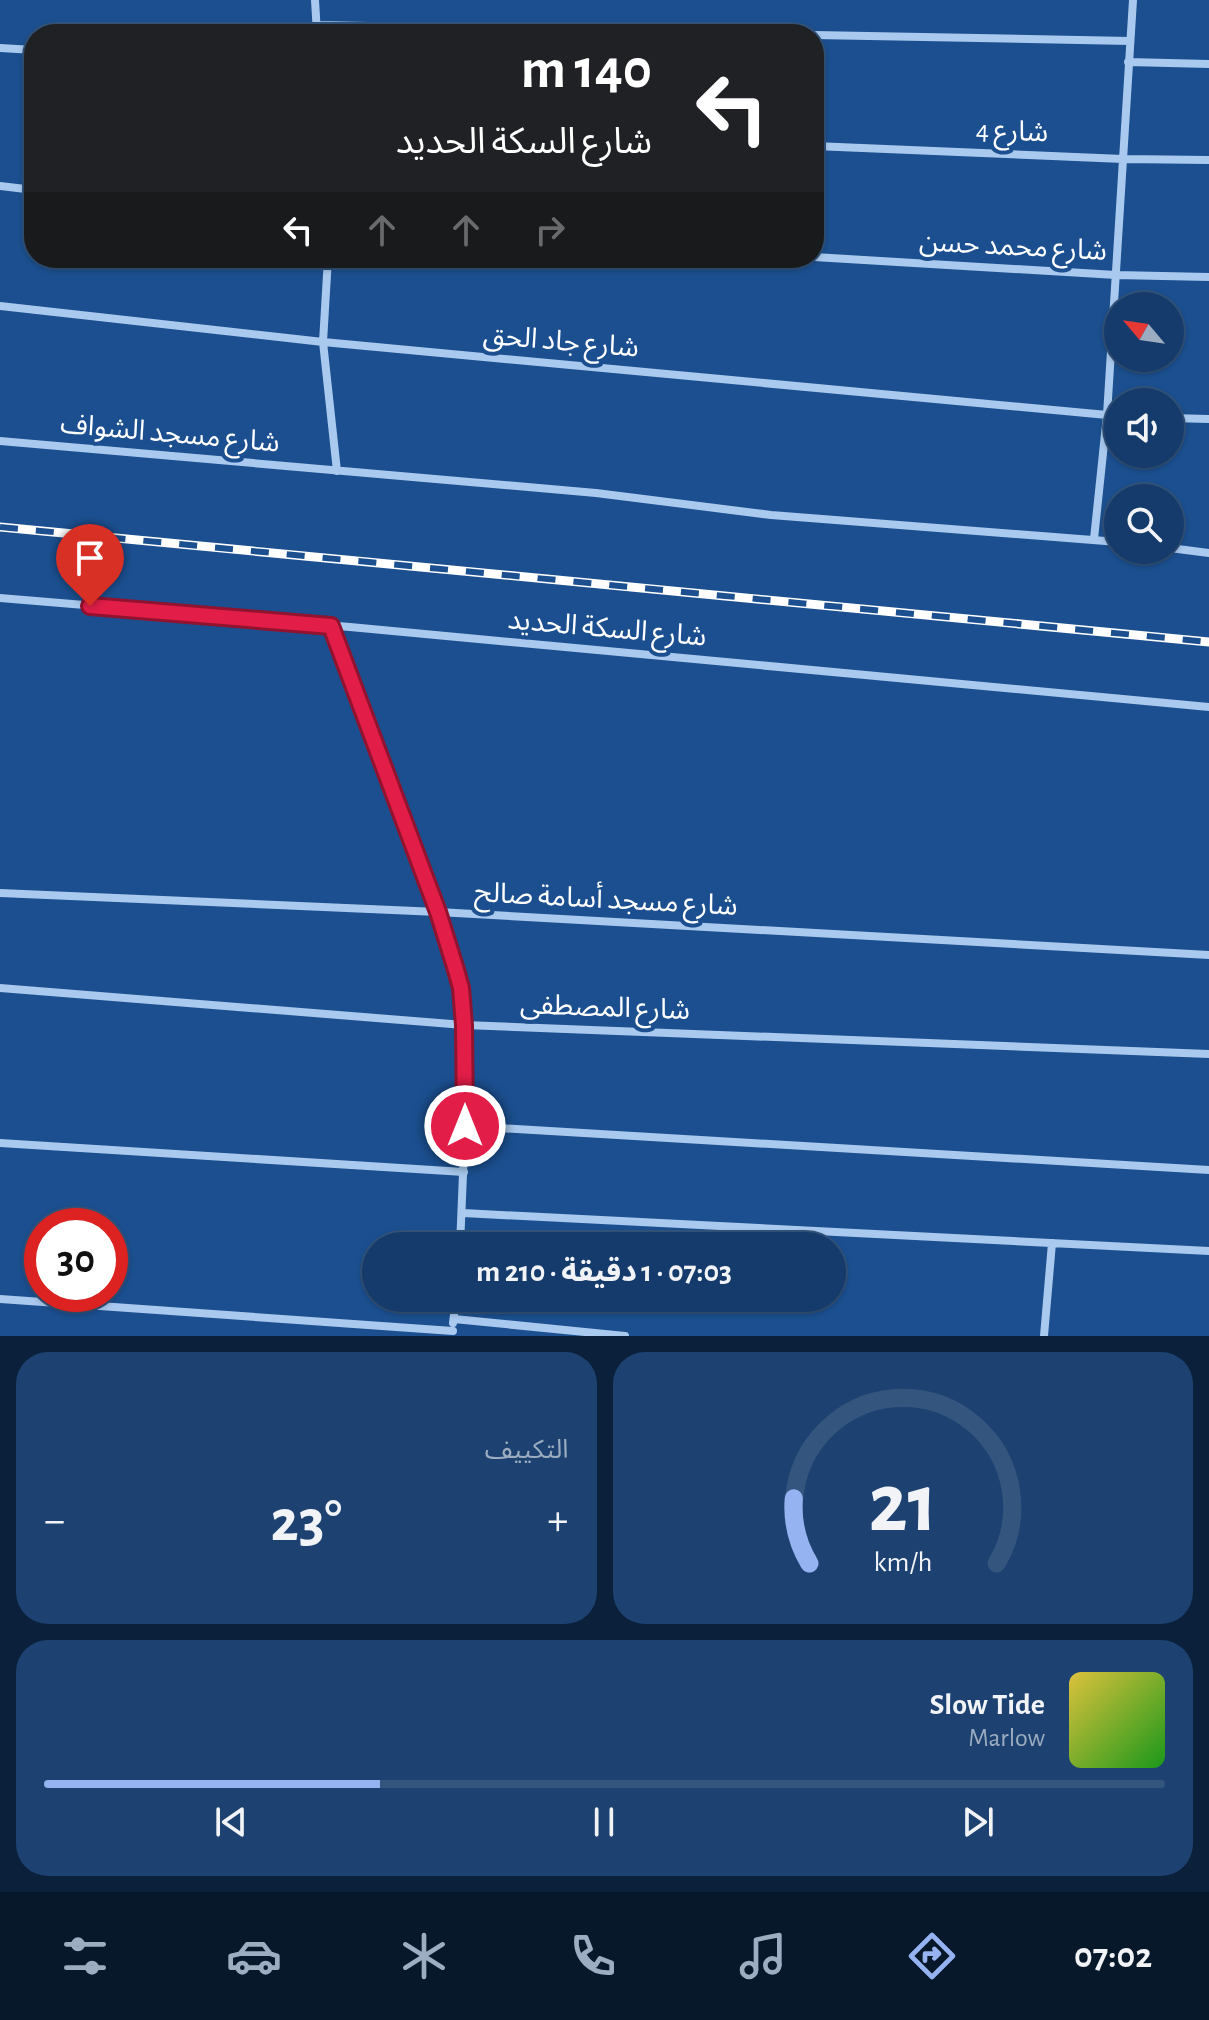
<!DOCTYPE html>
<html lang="ar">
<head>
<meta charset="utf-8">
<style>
	:root { --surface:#143b6b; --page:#1d4271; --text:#f1f3f6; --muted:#9dadc1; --line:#33557e; --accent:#95b2f1 }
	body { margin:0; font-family:"Alegreya Sans","Noto Sans Arabic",sans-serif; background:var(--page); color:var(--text); direction:rtl; height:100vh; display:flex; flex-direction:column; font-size:30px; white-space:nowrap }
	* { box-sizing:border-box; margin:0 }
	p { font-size:26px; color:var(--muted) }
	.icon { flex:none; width:44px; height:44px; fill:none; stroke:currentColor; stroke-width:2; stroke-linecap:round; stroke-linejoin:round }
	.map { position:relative; height:1336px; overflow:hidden; direction:ltr }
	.drawer { display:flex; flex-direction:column; gap:16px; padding:16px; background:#0b203b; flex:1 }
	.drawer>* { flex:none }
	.hud { position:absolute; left:24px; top:24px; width:800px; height:244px; border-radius:32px; box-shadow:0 2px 6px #0004,0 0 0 2px var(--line); direction:rtl; background:#202124; color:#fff; overflow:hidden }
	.needle { width:52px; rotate:299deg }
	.buttons { position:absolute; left:1104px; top:292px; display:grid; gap:16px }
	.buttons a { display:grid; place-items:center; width:80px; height:80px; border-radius:50%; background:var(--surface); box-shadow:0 2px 6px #0004,0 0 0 2px var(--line); font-size:40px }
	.speed { position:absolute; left:24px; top:1208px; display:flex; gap:16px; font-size:40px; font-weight:700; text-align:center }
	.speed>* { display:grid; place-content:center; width:104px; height:104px; border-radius:50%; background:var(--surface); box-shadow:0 2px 6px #0004,0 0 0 2px var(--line); line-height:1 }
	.speed .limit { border:12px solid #d22; background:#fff; color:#111 }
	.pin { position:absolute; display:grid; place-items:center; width:68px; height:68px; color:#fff; margin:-82px -34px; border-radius:50% 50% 50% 0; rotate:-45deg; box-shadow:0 0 8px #0007 }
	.pin .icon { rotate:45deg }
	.me { position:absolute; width:88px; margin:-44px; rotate:0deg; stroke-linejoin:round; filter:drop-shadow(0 0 6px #0008) }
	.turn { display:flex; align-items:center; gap:28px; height:168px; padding:0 40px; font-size:36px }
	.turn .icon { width:104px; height:104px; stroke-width:2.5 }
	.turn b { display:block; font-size:56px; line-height:68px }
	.lanes { display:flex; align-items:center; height:76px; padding:0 40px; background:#0003; justify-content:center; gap:40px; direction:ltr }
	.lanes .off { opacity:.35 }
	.big { font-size:60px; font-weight:700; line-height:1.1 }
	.drawer .widget { flex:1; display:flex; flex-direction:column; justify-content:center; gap:12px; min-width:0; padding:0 28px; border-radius:32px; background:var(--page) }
	.drawer .dial { align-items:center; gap:0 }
	.dial svg { height:208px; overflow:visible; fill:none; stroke:var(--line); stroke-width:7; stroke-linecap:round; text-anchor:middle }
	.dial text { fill:var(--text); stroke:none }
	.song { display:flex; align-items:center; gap:24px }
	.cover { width:96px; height:96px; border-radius:12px; background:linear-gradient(135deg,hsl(50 70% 55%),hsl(120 70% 35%)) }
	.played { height:8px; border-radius:4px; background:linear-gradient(90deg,var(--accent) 30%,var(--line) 30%) }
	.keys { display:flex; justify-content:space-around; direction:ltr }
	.heat { display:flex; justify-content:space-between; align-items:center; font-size:44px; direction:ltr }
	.drawer .tiles { flex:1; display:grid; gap:16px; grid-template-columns:1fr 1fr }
	.widget:last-child { grid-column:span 2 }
	.trip { position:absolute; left:362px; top:1232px; width:484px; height:80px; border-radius:40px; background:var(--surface); box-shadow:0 2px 6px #0004,0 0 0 2px var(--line); font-weight:700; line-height:80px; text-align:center; direction:rtl }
	.menu { display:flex; height:128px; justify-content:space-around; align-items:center; background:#08182b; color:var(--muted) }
	.menu .icon { width:56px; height:56px }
	.menu .active { color:var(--accent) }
	.menu b { font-size:36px; color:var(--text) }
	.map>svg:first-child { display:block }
</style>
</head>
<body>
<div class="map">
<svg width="1209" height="1336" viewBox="0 0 1209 1336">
	<rect width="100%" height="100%" fill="#1b4f8f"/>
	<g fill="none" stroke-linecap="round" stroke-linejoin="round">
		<path stroke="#a9c9ee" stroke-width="8" d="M 315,0 L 317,34
			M 317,25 L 773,34
			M 814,35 L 1130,41
			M 0,48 L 34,50
			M 1128,62 L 1209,64
			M 814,146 L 1123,159 L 1209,160
			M 0,186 L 34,190
			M 814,257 L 1116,275 L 1209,277
			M 328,258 L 323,342 L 337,471
			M 0,306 L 323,342 L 1118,416
			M 1170,418 L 1209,419
			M 0,441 L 596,493 L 771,515 L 1118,542
			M 1094,539 L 1107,415 L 1133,0
			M 1170,548 L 1209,553
			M 0,598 L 350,627 L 1209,707
			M 331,626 L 438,912 L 461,988 L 465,1126 L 460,1246
			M 0,893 L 438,912 L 1209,955
			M 0,988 L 464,1025 L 1209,1054
			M 465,1126 L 1209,1170
			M 0,1143 L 464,1172
			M 463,1213 L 1209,1251
			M 0,1299 L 453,1331
			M 454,1319 L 625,1336
			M 453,1323 L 456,1298
			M 1044,1336 L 1052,1243"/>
		<g stroke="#fff" stroke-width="9">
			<path id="rail" d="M 0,527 L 1209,642"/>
		</g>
		<use href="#rail" stroke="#1b4f8f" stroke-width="6" stroke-dasharray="18" stroke-linecap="butt"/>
	</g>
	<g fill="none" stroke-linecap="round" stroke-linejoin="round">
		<g stroke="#92132f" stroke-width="20">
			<path id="route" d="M 90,606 L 331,626 L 438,912 L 456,970 L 461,988 L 464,1025 L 465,1126"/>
		</g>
		<use href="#route" stroke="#e11d48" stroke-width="14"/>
	</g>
	<g text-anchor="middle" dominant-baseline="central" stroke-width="8" stroke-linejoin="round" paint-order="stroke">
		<g font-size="28" fill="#fff" stroke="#1b4f8f">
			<text transform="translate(1012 132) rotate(2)">شارع 4</text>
			<text transform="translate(1013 247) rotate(3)">شارع محمد حسن</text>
			<text transform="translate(561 342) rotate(5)">شارع جاد الحق</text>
			<text transform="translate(170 434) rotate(5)">شارع مسجد الشواف</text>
			<text transform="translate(607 629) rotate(5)">شارع السكة الحديد</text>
			<text transform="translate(606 900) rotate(3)">شارع مسجد أسامة صالح</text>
			<text transform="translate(605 1008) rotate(2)">شارع المصطفى</text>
		</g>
	</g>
</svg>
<div class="buttons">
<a><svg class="needle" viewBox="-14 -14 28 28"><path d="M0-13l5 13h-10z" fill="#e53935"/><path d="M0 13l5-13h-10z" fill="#9dadc1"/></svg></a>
<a><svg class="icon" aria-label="sound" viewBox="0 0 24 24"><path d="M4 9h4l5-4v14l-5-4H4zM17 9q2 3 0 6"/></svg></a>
<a><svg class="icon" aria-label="search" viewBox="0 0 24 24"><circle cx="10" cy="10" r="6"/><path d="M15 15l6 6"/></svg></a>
</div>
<div class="speed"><div class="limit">30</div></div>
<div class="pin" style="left:90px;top:606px;background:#d93025"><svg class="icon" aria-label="arrive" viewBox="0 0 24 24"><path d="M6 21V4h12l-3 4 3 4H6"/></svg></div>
<svg class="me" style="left:465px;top:1126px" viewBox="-20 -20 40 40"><circle r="17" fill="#e11d48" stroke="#fff" stroke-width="3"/><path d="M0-11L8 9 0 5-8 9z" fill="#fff"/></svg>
<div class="trip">07:03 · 1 دقيقة · 210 m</div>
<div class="hud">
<div class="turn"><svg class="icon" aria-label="left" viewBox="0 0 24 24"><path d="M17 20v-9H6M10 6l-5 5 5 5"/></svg><div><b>140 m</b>شارع السكة الحديد</div></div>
<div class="lanes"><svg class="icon" aria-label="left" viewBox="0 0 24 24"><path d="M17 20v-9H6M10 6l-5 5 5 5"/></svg><svg class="icon off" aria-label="ahead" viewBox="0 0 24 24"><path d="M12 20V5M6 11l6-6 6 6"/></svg><svg class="icon off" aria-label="ahead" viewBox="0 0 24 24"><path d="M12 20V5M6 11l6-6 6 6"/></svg><svg class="icon off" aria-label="right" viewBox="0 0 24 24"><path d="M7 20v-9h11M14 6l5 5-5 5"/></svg></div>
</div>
</div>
<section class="drawer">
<div class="tiles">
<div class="widget dial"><svg viewBox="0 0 100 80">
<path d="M14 69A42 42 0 1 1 86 69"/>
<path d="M14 69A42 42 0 0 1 8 44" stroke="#95b2f1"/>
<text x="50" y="56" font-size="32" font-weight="700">21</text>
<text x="50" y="72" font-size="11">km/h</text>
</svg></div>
<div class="widget"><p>التكييف</p>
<div class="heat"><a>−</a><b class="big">23°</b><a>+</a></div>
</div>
<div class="widget">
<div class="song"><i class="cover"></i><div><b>Slow Tide</b><p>Marlow</p></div></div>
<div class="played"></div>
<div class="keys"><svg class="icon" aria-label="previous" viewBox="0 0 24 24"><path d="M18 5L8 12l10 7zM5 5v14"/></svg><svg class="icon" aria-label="pause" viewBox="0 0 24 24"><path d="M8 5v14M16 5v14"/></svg><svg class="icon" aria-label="next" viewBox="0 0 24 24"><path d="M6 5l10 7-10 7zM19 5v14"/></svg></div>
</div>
</div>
</section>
<nav class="menu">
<b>07:02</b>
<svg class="icon active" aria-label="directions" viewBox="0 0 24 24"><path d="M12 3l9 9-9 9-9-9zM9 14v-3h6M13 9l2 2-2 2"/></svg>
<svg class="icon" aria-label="music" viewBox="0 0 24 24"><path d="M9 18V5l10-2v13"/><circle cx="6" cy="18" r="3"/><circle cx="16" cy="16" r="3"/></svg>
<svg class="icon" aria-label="phone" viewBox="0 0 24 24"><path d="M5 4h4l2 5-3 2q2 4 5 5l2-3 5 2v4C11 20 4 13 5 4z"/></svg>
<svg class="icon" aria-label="climate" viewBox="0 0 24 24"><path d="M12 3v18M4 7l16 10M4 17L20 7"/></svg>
<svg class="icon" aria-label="car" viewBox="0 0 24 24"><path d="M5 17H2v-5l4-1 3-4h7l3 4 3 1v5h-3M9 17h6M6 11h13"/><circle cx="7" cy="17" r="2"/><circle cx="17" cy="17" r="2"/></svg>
<svg class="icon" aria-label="filters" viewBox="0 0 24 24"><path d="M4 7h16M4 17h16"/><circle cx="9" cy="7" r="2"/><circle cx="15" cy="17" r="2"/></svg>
</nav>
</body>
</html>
